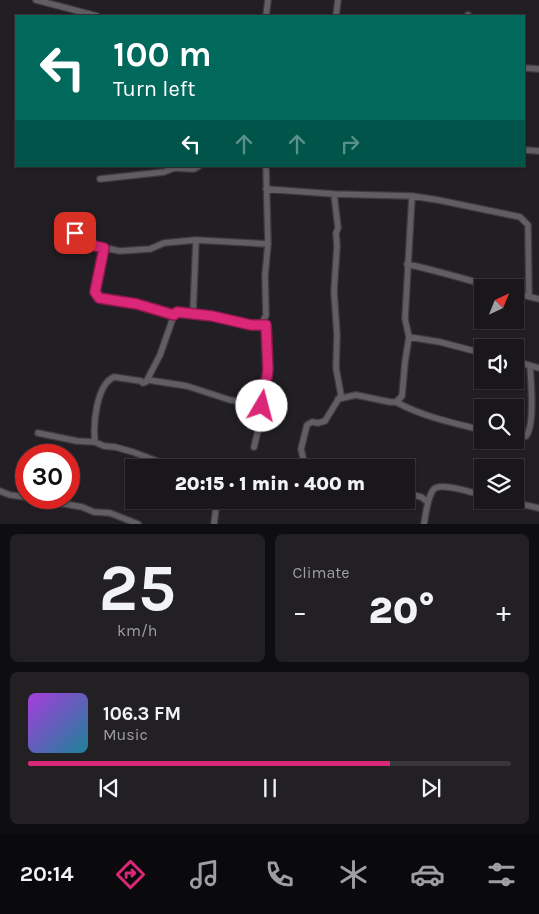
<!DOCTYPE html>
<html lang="en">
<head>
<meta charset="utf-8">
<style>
	:root { --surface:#1a171b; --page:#232024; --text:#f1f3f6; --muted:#9f9fa3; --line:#38363a; --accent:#db2777 }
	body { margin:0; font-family:Karla,sans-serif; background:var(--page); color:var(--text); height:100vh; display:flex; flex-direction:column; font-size:19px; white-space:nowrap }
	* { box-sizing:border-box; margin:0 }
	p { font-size:16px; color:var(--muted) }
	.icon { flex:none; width:28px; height:28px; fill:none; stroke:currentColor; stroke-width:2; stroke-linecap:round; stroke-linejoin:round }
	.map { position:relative; height:524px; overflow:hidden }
	.details { display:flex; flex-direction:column; gap:10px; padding:10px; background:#0e0d0f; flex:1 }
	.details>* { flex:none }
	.top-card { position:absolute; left:15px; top:15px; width:510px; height:152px; border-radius:0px; box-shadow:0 1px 4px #0004,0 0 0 1px var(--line); background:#00695c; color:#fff; overflow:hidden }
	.needle { width:32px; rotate:43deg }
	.buttons { position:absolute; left:474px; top:279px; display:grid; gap:10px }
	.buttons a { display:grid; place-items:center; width:50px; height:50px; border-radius:0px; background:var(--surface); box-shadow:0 1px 4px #0004,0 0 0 1px var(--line); font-size:25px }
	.speed { position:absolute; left:15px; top:444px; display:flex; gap:10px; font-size:25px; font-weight:700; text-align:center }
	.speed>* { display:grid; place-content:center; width:65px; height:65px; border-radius:50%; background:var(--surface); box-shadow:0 1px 4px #0004,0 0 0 1px var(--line); line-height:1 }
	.speed .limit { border:8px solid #d22; background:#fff; color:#111 }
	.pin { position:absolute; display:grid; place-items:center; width:42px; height:42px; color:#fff; margin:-21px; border-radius:10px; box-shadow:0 2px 8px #0006 }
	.me { position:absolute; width:55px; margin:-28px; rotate:8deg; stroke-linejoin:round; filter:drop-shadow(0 0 4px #0008) }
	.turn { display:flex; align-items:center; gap:18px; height:105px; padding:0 15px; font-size:22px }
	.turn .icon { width:65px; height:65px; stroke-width:2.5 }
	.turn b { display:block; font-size:35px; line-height:42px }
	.lanes { display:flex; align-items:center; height:48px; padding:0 15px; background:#0003; justify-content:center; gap:25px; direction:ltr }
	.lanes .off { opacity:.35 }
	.big { font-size:38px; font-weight:800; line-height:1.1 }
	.details .widget { flex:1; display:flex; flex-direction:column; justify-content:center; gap:8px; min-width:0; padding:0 18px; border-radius:8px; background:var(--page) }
	.details .dial { align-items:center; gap:0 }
	.dial b { font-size:65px; line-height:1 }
	.song { display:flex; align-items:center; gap:15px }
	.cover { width:60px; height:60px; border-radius:8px; background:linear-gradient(135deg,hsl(280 70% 55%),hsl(190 70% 35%)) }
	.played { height:5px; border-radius:2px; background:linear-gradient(90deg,var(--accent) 75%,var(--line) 75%) }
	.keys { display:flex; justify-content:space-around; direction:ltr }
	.heat { display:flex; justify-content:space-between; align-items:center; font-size:28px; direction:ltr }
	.details .tiles { flex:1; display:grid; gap:10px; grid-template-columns:1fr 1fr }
	.widget:last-child { grid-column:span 2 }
	.trip { position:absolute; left:125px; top:459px; width:290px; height:50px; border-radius:0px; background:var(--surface); box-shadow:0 1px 4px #0004,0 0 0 1px var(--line); font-weight:800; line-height:50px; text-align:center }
	.dock { display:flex; height:80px; justify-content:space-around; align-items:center; background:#0a090b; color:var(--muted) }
	.dock .icon { width:35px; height:35px }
	.dock .selected { color:var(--accent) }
	.dock b { font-size:22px; color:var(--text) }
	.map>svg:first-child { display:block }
</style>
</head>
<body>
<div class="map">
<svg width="539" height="524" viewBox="0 0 539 524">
	<rect width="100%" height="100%" fill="#221f24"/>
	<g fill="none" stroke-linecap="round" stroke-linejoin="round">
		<g stroke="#3d3b3f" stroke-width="8">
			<path id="minor" d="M 36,0 L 97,16
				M 266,16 L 268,0
				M 336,16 L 338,0
				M 468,16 L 468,15
				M 524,68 L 539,69
				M 524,150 L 539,151
				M 100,179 L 164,172 L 174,168 L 194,169 L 199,166
				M 266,189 L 334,194
				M 75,233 L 95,246 L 120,251 L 150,249 L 164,243 L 196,240 L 268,244
				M 105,248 L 95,292 L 99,298 L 137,304 L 174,315 L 177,312 L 212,316 L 251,325 L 261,325 L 266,315 L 265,276 L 268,244 L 266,166
				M 407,264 C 437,271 466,279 496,288
				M 515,293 L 539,299
				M 193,314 L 196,240
				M 409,337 L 440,342 L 482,353
				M 515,361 L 539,368
				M 148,380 L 187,386 L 230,400 L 262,405
				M 338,399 L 356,395 L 390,402 L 396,402 L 402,396 L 405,362 L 409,337 L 405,319 L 412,196
				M 396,402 C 424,417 453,423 482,430
				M 38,433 L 77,441 L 95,442 L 104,446 L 115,447 L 133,452 L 170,466 L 187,463 L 195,466 L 209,468
				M 515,438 L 526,436 C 535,426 531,381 530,366
				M 95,442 C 93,425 96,385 114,377 L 141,381 L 143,383 L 146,382 L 160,355 L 174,315
				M 254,447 L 261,418 L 268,370 L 266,325 L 261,325
				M 228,468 L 245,466 L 255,468
				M 302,468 L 304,462 L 301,449 L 307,425 L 312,422 L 318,423 L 325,421 L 341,395 L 336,368 L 337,335 L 334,291 L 337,246 L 336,233 L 338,228 L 334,194 L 412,196 L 438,200 L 520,217 L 528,225 L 529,296
				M 0,491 L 10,495 L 26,497
				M 406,493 L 421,497 L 428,502
				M 31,498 L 82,507 L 94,512 L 110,513 L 138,524
				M 503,500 L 539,508
				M 214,524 L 217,500
				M 424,524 C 426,513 427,499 433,490 C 439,481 473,493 482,495"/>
		</g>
		<use href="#minor" stroke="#605d63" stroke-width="5.5"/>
	</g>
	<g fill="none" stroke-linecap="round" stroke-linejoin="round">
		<g stroke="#8e194d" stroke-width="12">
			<path id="route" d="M 75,233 L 95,246 L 104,248 L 95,292 L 99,298 L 137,304 L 174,315 L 177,312 L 212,316 L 251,325 L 266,325 L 268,370 L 262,406"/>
		</g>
		<use href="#route" stroke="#db2777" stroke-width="9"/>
	</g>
</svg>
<div class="buttons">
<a><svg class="needle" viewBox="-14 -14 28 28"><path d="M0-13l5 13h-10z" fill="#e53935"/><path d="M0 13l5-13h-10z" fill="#9f9fa3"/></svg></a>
<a><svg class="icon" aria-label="sound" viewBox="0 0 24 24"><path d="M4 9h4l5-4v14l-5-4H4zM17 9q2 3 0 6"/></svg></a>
<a><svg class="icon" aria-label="search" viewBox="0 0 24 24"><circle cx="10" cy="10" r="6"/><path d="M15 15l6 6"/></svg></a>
<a><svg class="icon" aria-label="layers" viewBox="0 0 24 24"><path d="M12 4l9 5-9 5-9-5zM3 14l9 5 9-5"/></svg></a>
</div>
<div class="speed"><div class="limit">30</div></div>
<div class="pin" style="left:75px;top:233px;background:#d93025"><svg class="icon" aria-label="arrive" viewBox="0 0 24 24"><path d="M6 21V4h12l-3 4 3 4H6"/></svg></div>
<svg class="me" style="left:262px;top:406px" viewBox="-20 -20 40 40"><circle r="19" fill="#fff"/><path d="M0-13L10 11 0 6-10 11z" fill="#db2777"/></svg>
<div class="trip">20:15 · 1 min · 400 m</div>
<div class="top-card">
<div class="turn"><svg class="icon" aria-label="left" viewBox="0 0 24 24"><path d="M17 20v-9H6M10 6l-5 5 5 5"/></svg><div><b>100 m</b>Turn left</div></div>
<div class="lanes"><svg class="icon" aria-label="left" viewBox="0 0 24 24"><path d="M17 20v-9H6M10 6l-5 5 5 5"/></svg><svg class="icon off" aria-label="ahead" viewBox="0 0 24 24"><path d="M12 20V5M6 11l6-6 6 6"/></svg><svg class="icon off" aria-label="ahead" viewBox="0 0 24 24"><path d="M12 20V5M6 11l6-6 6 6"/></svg><svg class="icon off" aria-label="right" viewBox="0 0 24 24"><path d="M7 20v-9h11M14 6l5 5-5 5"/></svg></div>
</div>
</div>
<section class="details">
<div class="tiles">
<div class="widget dial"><b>25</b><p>km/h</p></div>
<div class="widget"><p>Climate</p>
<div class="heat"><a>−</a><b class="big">20°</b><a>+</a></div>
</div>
<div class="widget">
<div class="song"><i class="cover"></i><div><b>106.3 FM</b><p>Music</p></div></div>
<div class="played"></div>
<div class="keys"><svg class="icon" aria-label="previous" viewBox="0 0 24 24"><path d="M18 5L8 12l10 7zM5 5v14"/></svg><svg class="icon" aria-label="pause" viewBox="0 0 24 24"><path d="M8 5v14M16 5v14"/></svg><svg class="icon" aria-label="next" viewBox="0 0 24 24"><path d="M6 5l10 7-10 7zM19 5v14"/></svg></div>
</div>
</div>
</section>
<nav class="dock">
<b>20:14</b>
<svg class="icon selected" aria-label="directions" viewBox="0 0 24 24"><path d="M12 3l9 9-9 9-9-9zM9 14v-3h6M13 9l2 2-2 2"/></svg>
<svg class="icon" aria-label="music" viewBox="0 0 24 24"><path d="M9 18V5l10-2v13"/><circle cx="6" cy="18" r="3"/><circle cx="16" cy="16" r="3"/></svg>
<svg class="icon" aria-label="phone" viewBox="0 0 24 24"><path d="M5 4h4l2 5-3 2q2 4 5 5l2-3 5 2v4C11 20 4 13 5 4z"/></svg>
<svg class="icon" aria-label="climate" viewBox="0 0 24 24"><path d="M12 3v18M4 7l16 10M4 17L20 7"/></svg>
<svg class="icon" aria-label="car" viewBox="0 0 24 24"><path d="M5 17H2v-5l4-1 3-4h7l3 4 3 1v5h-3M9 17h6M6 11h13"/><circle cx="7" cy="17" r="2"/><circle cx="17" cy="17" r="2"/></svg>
<svg class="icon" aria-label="filters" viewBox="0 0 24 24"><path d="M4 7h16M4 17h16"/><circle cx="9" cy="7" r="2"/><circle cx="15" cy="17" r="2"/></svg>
</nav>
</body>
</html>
